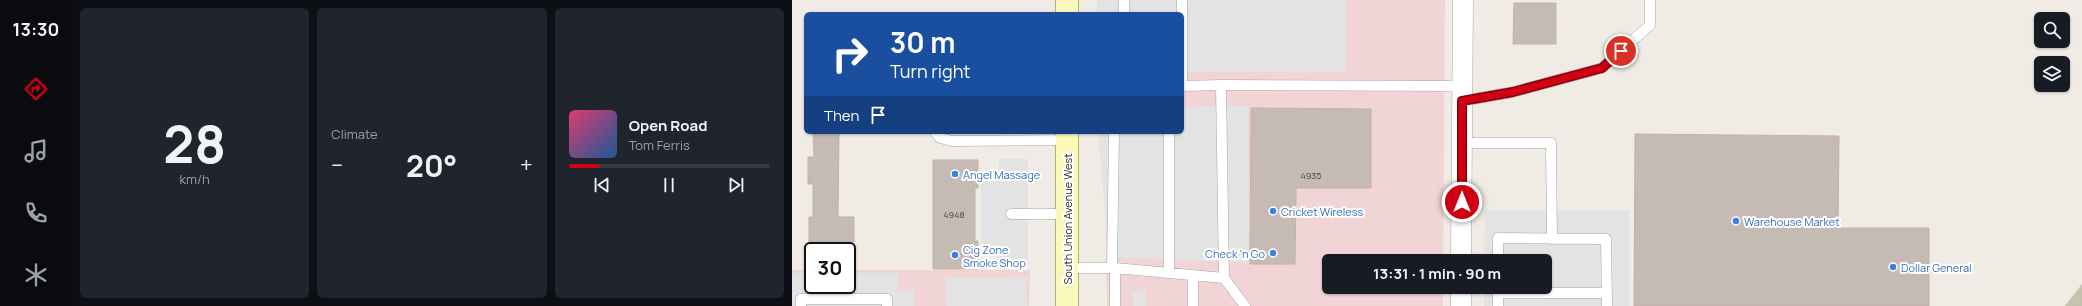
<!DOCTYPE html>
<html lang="en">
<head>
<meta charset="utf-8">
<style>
	:root { --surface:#171b24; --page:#20242c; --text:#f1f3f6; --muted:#9ea1a6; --line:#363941; --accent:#cf0011 }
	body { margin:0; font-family:Manrope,sans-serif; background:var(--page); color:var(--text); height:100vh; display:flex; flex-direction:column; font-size:15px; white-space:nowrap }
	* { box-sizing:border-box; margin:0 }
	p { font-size:13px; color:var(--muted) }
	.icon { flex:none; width:22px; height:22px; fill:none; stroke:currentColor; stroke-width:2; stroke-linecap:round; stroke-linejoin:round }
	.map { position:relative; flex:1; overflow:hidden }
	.details { display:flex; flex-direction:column; gap:8px; padding:8px; background:#0d0f14; width:720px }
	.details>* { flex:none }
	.banner { position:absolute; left:12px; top:12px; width:380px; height:122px; border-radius:6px; box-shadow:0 1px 3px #0004; background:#1a4fa0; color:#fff; overflow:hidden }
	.tools { position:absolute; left:1242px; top:12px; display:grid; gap:8px }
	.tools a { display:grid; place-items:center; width:36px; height:36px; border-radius:6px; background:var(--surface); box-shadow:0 1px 3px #0004; font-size:20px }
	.speed { position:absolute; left:12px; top:242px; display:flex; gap:8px; font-size:20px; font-weight:700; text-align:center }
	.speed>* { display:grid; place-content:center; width:52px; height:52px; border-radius:50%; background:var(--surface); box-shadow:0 1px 3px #0004; line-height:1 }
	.speed .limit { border:2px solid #111; border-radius:6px; background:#fff; color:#111 }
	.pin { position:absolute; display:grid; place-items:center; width:34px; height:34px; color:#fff; margin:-17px; border:2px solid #fff; border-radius:50%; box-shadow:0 1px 4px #0007 }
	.me { position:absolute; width:44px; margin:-22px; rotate:0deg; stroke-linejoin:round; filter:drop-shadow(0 0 3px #0008) }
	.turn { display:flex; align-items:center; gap:14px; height:84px; padding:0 20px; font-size:18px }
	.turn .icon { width:52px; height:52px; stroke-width:2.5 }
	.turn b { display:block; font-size:28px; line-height:34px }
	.then { display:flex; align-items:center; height:38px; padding:0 20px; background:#0003; gap:8px; font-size:15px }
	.big { font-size:30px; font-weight:700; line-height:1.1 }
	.details .widget { flex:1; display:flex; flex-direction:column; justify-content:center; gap:6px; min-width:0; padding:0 14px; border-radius:6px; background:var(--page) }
	.details .dial { align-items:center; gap:0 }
	.dial b { font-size:52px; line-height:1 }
	.song { display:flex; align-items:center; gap:12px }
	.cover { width:48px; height:48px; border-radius:6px; background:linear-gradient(135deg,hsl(340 70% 55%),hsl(210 70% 35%)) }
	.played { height:4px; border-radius:2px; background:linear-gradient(90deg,var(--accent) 15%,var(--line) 15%) }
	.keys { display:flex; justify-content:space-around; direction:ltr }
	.heat { display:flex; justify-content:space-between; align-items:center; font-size:22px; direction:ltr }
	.details .tiles { flex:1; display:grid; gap:8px; grid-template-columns:repeat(3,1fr) }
	.trip { position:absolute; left:530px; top:254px; width:230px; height:40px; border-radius:6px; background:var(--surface); box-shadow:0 1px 3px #0004; font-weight:700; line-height:40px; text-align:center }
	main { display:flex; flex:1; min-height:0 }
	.tabs { display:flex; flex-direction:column; width:72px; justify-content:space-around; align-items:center; background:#090b0e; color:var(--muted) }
	.tabs .icon { width:28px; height:28px }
	.tabs .current { color:var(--accent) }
	.tabs b { font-size:18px; color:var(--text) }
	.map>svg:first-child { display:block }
</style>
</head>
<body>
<main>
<nav class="tabs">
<b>13:30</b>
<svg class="icon current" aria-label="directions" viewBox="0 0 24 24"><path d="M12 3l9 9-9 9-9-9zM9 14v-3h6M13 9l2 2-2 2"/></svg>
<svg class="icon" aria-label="music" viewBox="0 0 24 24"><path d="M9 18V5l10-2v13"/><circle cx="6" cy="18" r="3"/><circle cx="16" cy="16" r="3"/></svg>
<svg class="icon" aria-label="phone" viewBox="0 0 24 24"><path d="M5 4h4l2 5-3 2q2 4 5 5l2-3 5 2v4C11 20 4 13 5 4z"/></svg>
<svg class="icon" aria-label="climate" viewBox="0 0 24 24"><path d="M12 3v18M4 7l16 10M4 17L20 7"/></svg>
</nav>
<section class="details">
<div class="tiles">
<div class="widget dial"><b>28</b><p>km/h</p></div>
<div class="widget"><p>Climate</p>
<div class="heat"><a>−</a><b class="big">20°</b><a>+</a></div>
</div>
<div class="widget">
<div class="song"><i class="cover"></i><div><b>Open Road</b><p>Tom Ferris</p></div></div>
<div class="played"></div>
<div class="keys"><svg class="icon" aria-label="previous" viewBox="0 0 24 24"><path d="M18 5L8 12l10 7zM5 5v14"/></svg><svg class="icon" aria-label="pause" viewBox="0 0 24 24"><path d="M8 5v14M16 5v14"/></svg><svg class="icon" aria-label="next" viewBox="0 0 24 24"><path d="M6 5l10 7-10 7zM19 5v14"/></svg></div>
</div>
</div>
</section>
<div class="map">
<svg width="1290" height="306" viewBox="0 0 1290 306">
	<rect width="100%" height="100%" fill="#f0ece5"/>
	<path fill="#f1d4d6" d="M 309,0 L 653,0 L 651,261 L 537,261 L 537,287 L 651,287 L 651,306 L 315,306 L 312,132 L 390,132 L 390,14 Z
		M 0,270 L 21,270 L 21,285 L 55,285 L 55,270 L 238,270 L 237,306 L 0,306 Z"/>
	<path fill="#c5c3b0" d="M 1290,284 L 1290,306 L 1273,306 Z"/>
	<path fill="#e3e3e3" d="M 305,0 L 554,0 L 554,72 L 390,72 L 390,14 L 305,14 Z
		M 456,106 L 457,263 L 317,257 L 306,132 L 390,132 L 390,107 Z
		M 207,159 L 236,159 L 236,268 L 205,268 L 205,245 L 189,245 L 189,181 L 207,181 Z
		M 693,210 L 837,210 L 837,306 L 692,306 L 692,287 L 753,287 L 753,261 L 692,261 Z
		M 0,273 L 21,273 L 21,285 L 55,285 L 55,273 L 106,273 L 106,291 L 122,291 L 122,306 L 0,306 Z
		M 235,277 L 235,306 L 155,306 L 154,278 Z
		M 341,291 L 354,291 L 354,306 L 341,306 Z"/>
	<path fill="#c5bbb4" stroke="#c2b1a7" d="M 722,3 L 764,3 L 764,44 L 721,44 Z
		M 459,108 L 579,109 L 579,188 L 504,188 L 503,264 L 458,264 Z
		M 21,132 L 47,132 L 46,217 L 62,217 L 62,242 L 54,242 L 54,251 L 17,251 L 17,217 L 21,217 L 21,184 L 16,184 L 16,157 L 22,157 Z
		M 843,134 L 1047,136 L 1046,228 L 1137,228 L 1137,306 L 842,306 Z
		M 141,160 L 186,160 L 186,188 L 183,188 L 183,241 L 186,241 L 186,269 L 141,269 Z"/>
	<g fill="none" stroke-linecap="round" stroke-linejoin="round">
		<g stroke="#a6a6a6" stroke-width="11">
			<path id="lane" d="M 332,0 L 332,14
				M 390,0 L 390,86
				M 429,85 L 670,86
				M 390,86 L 429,85 L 432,278
				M 670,101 L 721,92 L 810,68 L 858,25 L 858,0
				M 143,132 L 148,138 L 160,141 L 275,140
				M 377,132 L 377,273
				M 670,143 L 759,143 L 760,239
				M 219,214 L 275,214
				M 706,261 L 706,238 L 814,239 L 815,306
				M 275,268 L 323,268 L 432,278 L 453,306
				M 320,268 L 322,132
				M 401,276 L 401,306
				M 706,287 L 706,306
				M 706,293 L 815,293
				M 9,306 L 9,299 L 95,299 L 95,306
				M 323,306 L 323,268"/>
		</g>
		<g stroke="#a6a6a6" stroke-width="21">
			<path id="street" d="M 669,261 L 671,0
				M 669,306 L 669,287"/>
		</g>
		<g stroke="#777a02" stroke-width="23">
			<path id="secondary" d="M 275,0 L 275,14
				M 275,306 L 275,132"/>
		</g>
		<use href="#lane" stroke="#fff" stroke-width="10"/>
		<use href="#street" stroke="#fff" stroke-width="20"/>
		<use href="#secondary" stroke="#fbf9b9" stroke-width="22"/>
	</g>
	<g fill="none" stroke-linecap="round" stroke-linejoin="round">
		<g stroke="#87000b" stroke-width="10">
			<path id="route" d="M 670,202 L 670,101 L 721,92 L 810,68 L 829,51"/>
		</g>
		<use href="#route" stroke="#cf0011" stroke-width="7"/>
	</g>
	<g fill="#3f7fe0" stroke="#fff" stroke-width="1.5">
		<circle cx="163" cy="174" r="4"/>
		<circle cx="481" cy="211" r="4"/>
		<circle cx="944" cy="221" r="4"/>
		<circle cx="481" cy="253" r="4"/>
		<circle cx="163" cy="255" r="4"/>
		<circle cx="1101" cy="267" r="4"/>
	</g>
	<g text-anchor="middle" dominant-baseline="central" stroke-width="4" stroke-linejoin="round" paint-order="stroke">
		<g font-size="9" fill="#484644">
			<text x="519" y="175">4935</text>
			<text x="162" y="214">4948</text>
		</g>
		<g font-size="11" fill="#366cbe" stroke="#fff" text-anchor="start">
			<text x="171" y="174">Angel Massage</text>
			<text x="489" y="211">Cricket Wireless</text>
			<text x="952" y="221">Warehouse Market</text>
			<text x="171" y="249">Cig Zone<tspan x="171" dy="13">Smoke Shop</tspan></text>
			<text x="473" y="253" text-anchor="end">Check 'n Go</text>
			<text x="1109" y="267">Dollar General</text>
		</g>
		<g font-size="11" fill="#1f1f1f" stroke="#fff">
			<text transform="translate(275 219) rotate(-90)">South Union Avenue West</text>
		</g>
	</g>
</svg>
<div class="tools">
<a><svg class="icon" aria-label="search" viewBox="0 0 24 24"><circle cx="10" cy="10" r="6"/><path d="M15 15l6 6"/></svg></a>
<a><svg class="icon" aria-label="layers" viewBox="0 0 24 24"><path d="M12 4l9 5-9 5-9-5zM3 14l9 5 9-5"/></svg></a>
</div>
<div class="speed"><div class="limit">30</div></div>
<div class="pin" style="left:829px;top:51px;background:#d93025"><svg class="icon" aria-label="arrive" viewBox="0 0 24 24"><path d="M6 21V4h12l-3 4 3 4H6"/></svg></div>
<svg class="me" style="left:670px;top:202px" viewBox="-20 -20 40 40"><circle r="17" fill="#cf0011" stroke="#fff" stroke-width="3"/><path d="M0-11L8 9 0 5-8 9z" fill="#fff"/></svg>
<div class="trip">13:31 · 1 min · 90 m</div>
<div class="banner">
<div class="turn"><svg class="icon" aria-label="right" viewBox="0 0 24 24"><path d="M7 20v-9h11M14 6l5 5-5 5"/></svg><div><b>30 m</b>Turn right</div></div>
<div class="then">Then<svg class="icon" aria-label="arrive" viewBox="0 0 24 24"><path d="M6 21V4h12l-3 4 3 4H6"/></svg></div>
</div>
</div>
</main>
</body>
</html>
